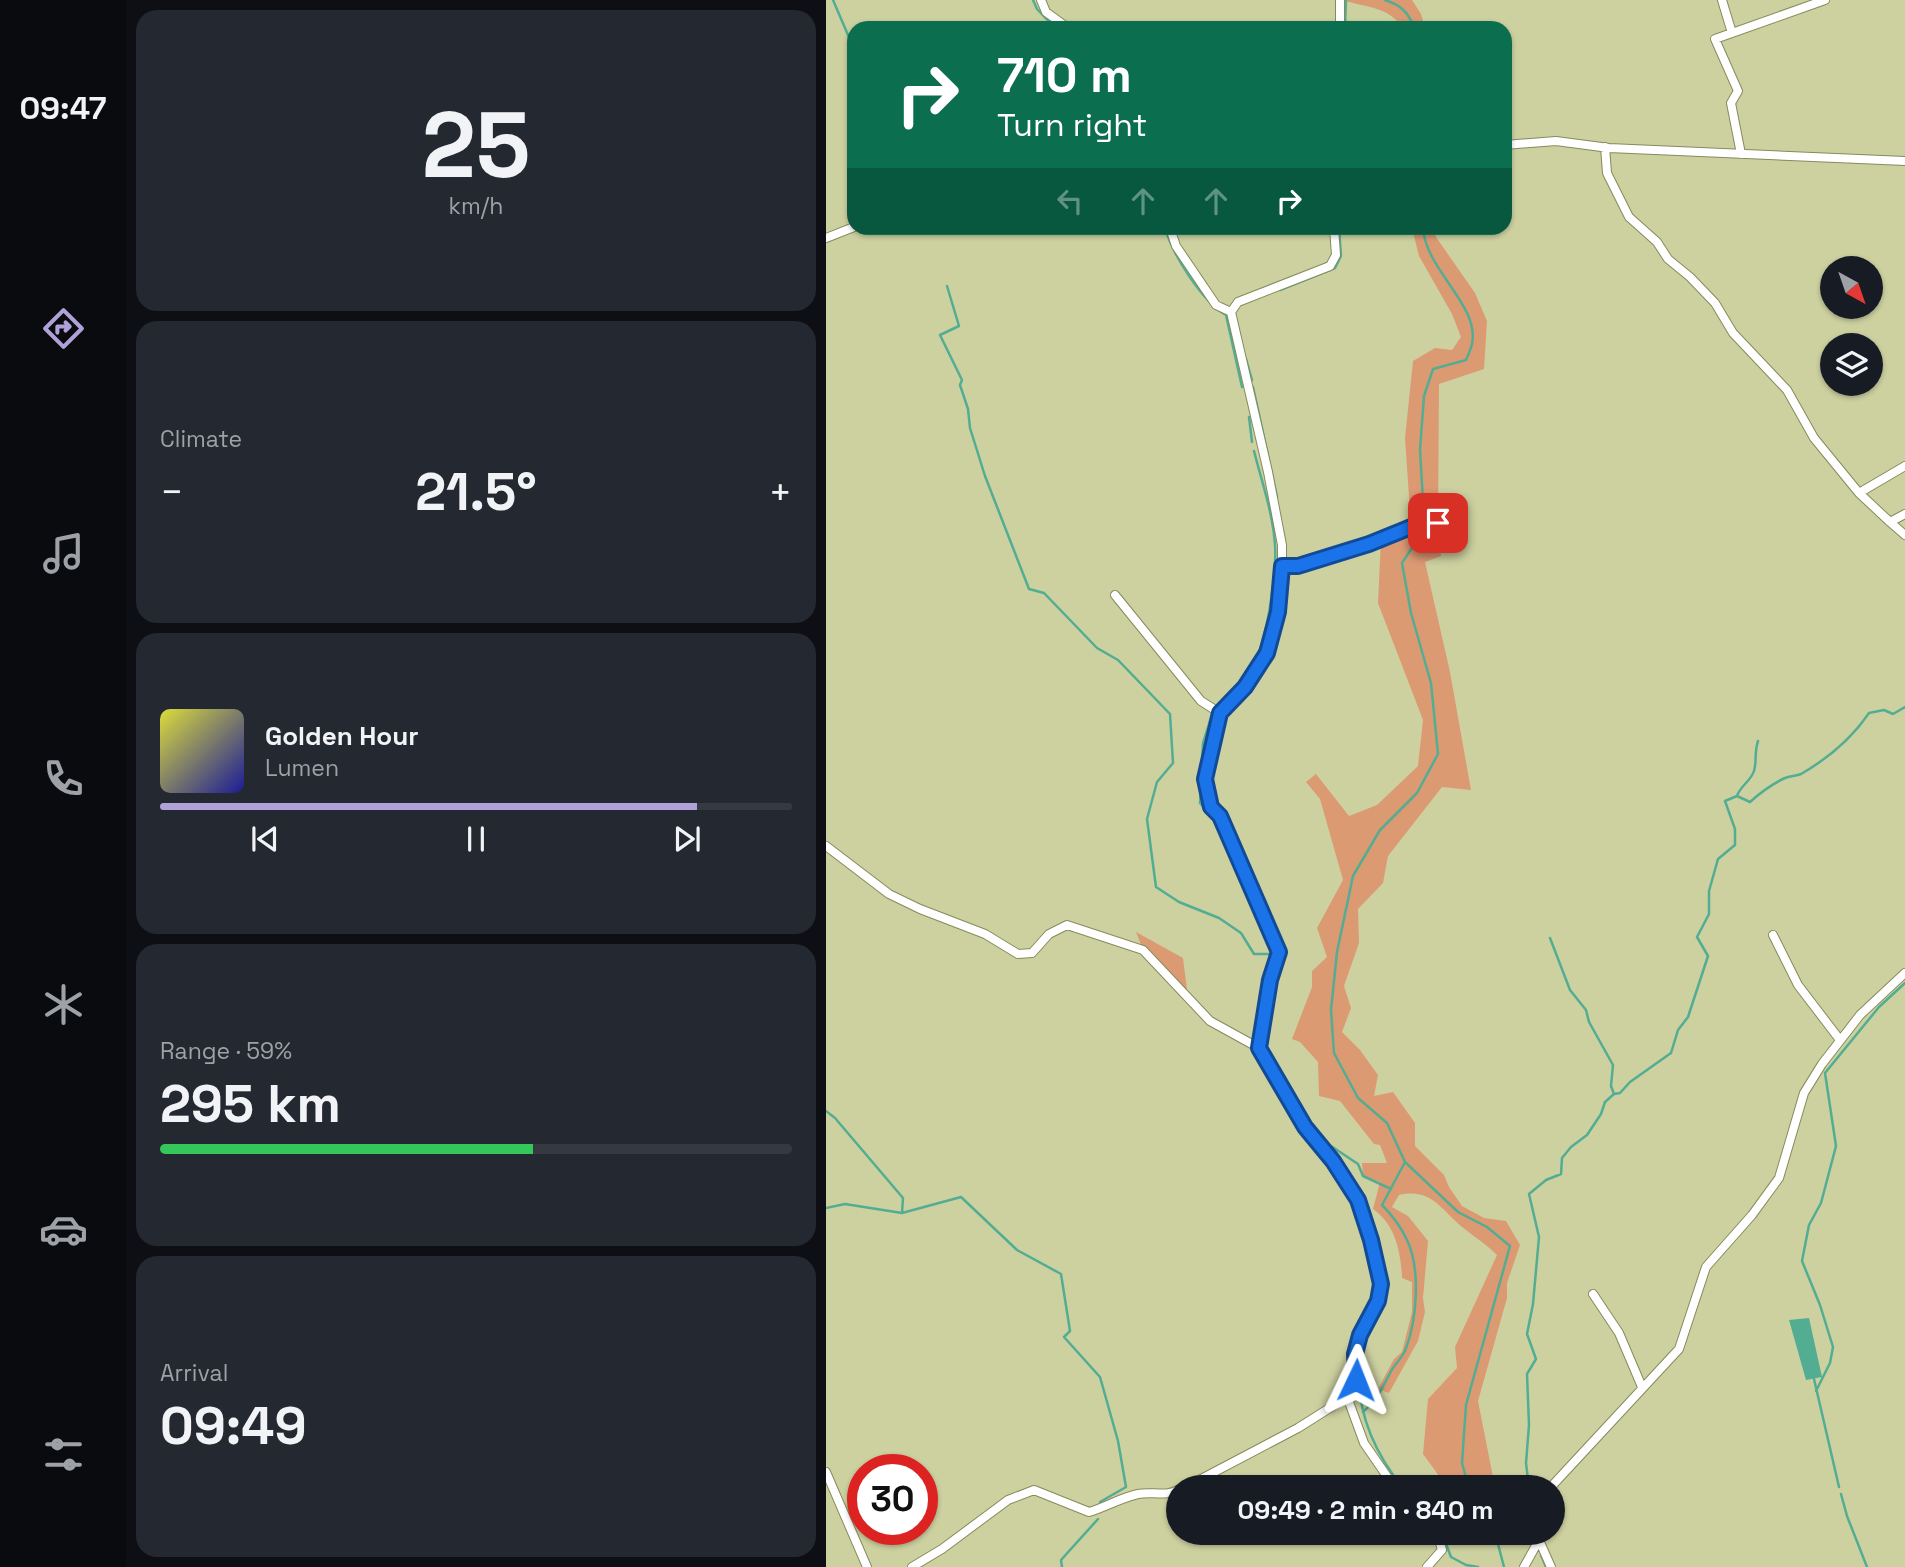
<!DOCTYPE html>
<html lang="en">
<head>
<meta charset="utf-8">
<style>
	:root { --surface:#171b24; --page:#242831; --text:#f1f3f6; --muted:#9ea1a6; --line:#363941; --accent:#b0a2d9 }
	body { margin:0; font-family:"Space Grotesk",sans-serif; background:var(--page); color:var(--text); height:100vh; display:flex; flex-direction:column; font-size:26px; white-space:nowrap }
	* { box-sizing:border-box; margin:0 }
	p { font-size:23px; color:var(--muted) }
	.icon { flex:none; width:38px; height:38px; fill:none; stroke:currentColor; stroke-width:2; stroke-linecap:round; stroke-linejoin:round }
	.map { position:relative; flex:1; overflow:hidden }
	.side { display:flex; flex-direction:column; gap:10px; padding:10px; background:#0d0f14; width:700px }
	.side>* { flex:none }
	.banner { position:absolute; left:21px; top:21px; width:665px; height:214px; border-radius:21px; box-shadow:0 2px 5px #0004; background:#0b6e4f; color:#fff; overflow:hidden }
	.needle { width:46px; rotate:140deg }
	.controls { position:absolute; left:994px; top:256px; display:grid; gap:14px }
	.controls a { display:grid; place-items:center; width:63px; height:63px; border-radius:50%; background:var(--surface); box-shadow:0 2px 5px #0004; font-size:35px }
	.speed { position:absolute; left:21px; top:1454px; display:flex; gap:14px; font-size:35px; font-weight:700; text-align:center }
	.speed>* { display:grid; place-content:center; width:91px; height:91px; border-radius:50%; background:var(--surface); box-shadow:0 2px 5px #0004; line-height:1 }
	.speed .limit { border:10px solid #d22; background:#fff; color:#111 }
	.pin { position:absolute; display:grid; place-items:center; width:60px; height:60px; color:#fff; margin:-30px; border-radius:14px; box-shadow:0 4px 10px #0006 }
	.me { position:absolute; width:77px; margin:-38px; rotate:2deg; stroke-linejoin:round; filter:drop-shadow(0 0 5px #0008) }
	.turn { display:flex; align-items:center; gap:24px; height:147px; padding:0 35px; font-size:32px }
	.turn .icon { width:91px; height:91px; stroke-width:2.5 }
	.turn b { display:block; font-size:49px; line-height:60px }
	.lanes { display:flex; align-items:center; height:66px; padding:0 35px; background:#0003; justify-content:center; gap:35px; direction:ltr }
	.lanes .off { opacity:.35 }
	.big { font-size:52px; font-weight:700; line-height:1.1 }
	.side .card { flex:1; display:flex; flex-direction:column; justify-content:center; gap:10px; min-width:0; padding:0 24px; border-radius:21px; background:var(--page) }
	.side .dial { align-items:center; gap:0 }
	.dial b { font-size:91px; line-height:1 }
	.song { display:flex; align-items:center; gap:21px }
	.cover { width:84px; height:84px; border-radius:10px; background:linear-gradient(135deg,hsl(60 70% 55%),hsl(240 70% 35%)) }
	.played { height:7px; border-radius:4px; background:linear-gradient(90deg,var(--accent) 85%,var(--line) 85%) }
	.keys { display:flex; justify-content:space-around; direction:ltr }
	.heat { display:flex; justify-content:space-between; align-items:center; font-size:38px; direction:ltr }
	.charge { height:10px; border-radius:5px; background:linear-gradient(90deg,#34c759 59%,var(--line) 0) }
	.trip { position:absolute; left:340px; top:1475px; width:399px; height:70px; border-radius:35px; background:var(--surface); box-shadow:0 2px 5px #0004; font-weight:700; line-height:70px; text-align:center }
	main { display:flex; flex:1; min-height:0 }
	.menu { display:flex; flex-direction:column; width:126px; justify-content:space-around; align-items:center; background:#090b0e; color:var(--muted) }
	.menu .icon { width:49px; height:49px }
	.menu .selected { color:var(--accent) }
	.menu b { font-size:32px; color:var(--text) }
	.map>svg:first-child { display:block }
</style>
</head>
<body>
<main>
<nav class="menu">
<b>09:47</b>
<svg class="icon selected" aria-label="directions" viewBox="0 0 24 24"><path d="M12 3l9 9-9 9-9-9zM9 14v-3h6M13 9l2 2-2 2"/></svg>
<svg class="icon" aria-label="music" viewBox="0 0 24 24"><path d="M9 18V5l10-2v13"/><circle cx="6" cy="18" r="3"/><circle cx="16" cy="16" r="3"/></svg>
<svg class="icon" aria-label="phone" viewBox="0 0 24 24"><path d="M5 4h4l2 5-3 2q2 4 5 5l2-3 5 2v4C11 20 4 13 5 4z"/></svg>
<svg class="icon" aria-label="climate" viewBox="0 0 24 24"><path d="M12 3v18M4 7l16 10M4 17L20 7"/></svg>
<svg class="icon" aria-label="car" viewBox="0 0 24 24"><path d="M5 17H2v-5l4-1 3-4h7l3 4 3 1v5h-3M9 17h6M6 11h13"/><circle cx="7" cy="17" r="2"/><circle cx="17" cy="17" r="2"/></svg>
<svg class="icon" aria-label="filters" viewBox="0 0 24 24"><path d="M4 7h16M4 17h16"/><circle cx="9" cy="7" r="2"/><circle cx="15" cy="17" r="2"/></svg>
</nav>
<section class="side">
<div class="card dial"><b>25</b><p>km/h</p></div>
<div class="card"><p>Climate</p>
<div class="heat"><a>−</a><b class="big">21.5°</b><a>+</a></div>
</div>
<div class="card">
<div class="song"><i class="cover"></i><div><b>Golden Hour</b><p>Lumen</p></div></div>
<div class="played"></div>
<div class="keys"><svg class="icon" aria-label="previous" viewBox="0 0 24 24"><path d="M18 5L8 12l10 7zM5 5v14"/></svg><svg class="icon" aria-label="pause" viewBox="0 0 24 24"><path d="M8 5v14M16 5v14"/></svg><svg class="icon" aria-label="next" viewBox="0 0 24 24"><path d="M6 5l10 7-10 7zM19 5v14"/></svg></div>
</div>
<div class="card"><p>Range · 59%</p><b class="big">295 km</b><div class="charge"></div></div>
<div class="card"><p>Arrival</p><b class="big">09:49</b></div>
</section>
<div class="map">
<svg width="1079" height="1567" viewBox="0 0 1079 1567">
	<rect width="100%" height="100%" fill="#cdd1a0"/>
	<path fill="#dc9a73" d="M 517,0 L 586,0 L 595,14 L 599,28 L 577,28 C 562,6 540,8 517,0 Z
		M 586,228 L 608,228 L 610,237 L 649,293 L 661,321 L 658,369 L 613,384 L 612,523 L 615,556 L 599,562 L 624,672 L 645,790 L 616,787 L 562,856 L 557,883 L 532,909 L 533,943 L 518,986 L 525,1008 L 516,1032 L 534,1050 L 552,1075 L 548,1096 L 567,1092 L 589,1123 L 589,1146 L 618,1175 L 623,1187 L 636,1206 L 658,1218 L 680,1221 L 694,1245 L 681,1283 L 681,1298 L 652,1401 L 669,1487 L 621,1487 L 597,1454 L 602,1399 L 631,1368 L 629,1347 L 671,1255 C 661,1245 650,1238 640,1230 C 616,1212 607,1187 573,1195 L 566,1207 L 582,1216 L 602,1241 L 597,1298 L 599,1312 L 592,1341 L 563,1393 L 552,1389 L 568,1359 L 576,1352 L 586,1312 L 586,1282 L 576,1278 C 575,1252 569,1224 547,1209 L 554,1182 L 537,1176 L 536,1163 L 561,1163 L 554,1145 L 548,1144 L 514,1101 L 493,1096 L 492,1062 L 474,1042 L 466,1039 L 486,987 L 486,971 L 501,957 L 491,928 L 517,880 L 494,799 L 480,782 L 490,774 L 523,816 L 551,805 L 592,766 L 597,720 L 552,603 L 555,539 L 585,526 L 579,438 L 587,361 L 609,348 L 626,350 L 635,337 L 626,314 L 593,256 Z
		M 310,932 L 357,958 L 362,998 L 317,950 Z"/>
	<path fill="#53ad92" d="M 983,1318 L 996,1377 L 980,1380 L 963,1320 Z"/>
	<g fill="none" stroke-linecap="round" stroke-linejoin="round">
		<path stroke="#53ad92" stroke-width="2.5" d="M 7,0 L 28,49
			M 207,0 L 211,9 L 229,28
			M 559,0 C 575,5 583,13 588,28
			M 519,28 L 520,0
			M 339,228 C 347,255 375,300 400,315 L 416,387
			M 597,228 C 600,271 654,305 646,344 C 645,349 642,355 640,360 L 607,369 L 598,396 L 594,450 L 598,518
			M 121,286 L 133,326 L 114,335 L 136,380 L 134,385 L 142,409 L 144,428 L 159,476 L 203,589 L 218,593 L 271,648 L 292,660 L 344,714 L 347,763 L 331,782 L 321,819 L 330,887 L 353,902 L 393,918 L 415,933 L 428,954 L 445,954 L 443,941 L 423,901 L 394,827 L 374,803 L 377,743 L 386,714
			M 454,290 L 509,268 L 515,256 L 513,228
			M 420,359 L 426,380
			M 427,387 L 451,497
			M 423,417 L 426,442
			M 595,534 L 576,563 L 585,613 L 605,683 L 612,754 L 591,793 L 554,830 L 527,876 L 511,952 L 505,1010 L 508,1053 L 532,1098 L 561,1123 L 579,1162 L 632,1212 L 661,1227 L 684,1246 L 640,1405 L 636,1463 L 643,1488
			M 391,706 C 406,691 422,676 431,656 C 442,633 451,570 449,545 C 447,513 436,483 428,451
			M 911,796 L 924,802 C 935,792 946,784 959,778 C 964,776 970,776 975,774 C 1001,759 1026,738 1043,713 L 1058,710 L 1067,714 L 1079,707
			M 724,938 L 744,990 L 760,1010 L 763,1022 L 787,1065 L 785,1086 L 788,1094
			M 443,1058 L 438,1047 L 454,963
			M 0,1111 L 9,1118 L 77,1198 L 76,1213
			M 475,1112 L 502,1145 L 539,1199 L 552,1240 L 560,1281 L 554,1309 L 539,1337 L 533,1363
			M 505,1146 L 532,1164 L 537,1176 L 565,1189
			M 0,1208 L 19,1204 L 76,1213 L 135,1197 L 191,1250 L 235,1274 L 244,1331 L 238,1337 L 274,1377 L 292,1441 L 300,1487 L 274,1502
			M 988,1379 L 1013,1487
			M 533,1380 C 534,1420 552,1457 577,1488
			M 990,1391 L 1004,1363 L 1007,1347 L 994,1305 L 976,1261 L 983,1225 L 995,1203 L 1010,1146 L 999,1073 L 1053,1007 L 1079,983
			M 537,1412 C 551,1400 556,1389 564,1373 C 568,1365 575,1359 579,1351 C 591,1321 595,1269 581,1240 C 575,1227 566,1215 556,1205 L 579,1162
			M 703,1488 L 700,1463 L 703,1425 L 701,1374 L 710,1359 L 701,1334 L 707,1304 L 713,1237 L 703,1194 L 720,1180 L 735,1174 L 736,1158 L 745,1147 L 761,1135 L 775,1114 L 779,1102 L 788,1094 L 794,1093 L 804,1082 L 845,1053 L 852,1030 L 862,1017 L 882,956 L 871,937 L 883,914 L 883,891 L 892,859 L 909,845 L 909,829 L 899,801 L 911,796 C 914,786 925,781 928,771 C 931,762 928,753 932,741
			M 1015,1494 L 1021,1516 L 1041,1567
			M 616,1533 L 625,1557 L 640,1565 L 652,1567
			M 665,1533 L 672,1544 L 678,1567
			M 706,1546 L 709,1533
			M 715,1555 L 720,1567
			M 236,1567 L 235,1560 L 272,1519"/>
		<g stroke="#878a5c" stroke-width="10">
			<path id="street" d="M 215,0 L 220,12 L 242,28
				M 896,0 L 906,33
				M 514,28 L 514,0
				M 679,145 L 730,141 L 783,148 L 1079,161
				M 779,147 L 781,173 L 803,217 L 831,242 L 842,259 L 864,277 L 889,303 L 907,333 L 961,390 L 988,438 L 1033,493
				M 915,154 L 905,103 L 912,91 L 889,39 L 999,0
				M 344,228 L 350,246 L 390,305 L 405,312 L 412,302 L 504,266 L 510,255 L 508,228
				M 0,238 L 28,227
				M 405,312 L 442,472 L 456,545 L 456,566 L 452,612 L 441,653 L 419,687 L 394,713 L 379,779 L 385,807 L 394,816 L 453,952 L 444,980 L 433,1048
				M 1079,514 L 1064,522 L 1079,535
				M 1064,522 L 1033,493 L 1079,466
				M 456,566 L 472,566 L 543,544 L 585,527 L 612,523 L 624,533
				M 289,595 L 375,701 L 394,713
				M 0,846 L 63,894 L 94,909 L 159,934 L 192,954 L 206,953 L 223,934 L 241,925 L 317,950 L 384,1021 L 433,1048 L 479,1127 L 507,1161 L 532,1200 L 545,1239 L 555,1284 L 552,1301 L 534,1335 L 529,1354 L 530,1380 L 523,1402 L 538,1443 L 569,1488
				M 947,935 L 972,985 L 1014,1040
				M 767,1294 L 793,1333 L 816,1387
				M 0,1472 L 41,1567
				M 358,1488 L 472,1428 L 518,1399 L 523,1402
				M 724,1488 L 853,1349 L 880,1267 L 926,1215 L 953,1178 L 978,1093 L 996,1064 L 1034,1015 L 1079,973
				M 713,1540 L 725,1567
				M 86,1567 L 116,1549 L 182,1500 L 208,1490 L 263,1512 C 280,1507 294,1498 312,1494 C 326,1491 339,1497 352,1490
				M 601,1567 L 616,1550 L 611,1533
				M 698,1567 L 713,1540 L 713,1533"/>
		</g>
		<use href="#street" stroke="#fff" stroke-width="8"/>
	</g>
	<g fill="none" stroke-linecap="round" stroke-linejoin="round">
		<g stroke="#114b97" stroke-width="18">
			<path id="route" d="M 530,1380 L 529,1354 L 534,1335 L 552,1301 L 555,1284 L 545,1240 L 532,1200 L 507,1161 L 479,1127 L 433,1048 L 444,980 L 453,952 L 394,816 L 385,807 L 379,779 L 394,713 L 419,687 L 441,653 L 452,612 L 456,566 L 472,566 L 543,544 L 585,527 L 612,523"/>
		</g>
		<use href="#route" stroke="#1a73e8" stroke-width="12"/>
	</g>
</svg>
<div class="controls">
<a><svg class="needle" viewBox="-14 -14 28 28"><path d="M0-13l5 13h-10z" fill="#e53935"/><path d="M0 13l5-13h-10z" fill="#9ea1a6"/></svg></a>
<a><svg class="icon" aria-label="layers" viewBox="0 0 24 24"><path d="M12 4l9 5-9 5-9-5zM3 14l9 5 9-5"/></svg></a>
</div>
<div class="speed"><div class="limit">30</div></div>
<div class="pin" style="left:612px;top:523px;background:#d93025"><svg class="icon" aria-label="arrive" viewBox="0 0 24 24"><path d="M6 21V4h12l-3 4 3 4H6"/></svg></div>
<svg class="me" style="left:530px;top:1380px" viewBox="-20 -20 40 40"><path d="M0-17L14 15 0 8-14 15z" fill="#1a73e8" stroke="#fff" stroke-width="4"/></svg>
<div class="trip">09:49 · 2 min · 840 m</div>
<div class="banner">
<div class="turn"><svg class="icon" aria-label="right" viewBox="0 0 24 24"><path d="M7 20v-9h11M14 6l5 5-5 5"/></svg><div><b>710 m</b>Turn right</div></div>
<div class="lanes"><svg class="icon off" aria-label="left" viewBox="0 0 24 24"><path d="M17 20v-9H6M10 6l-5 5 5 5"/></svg><svg class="icon off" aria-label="ahead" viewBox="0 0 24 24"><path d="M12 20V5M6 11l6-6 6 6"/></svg><svg class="icon off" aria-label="ahead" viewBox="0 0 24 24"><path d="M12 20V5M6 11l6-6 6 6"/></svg><svg class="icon" aria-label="right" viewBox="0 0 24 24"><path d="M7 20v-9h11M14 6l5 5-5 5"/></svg></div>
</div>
</div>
</main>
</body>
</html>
